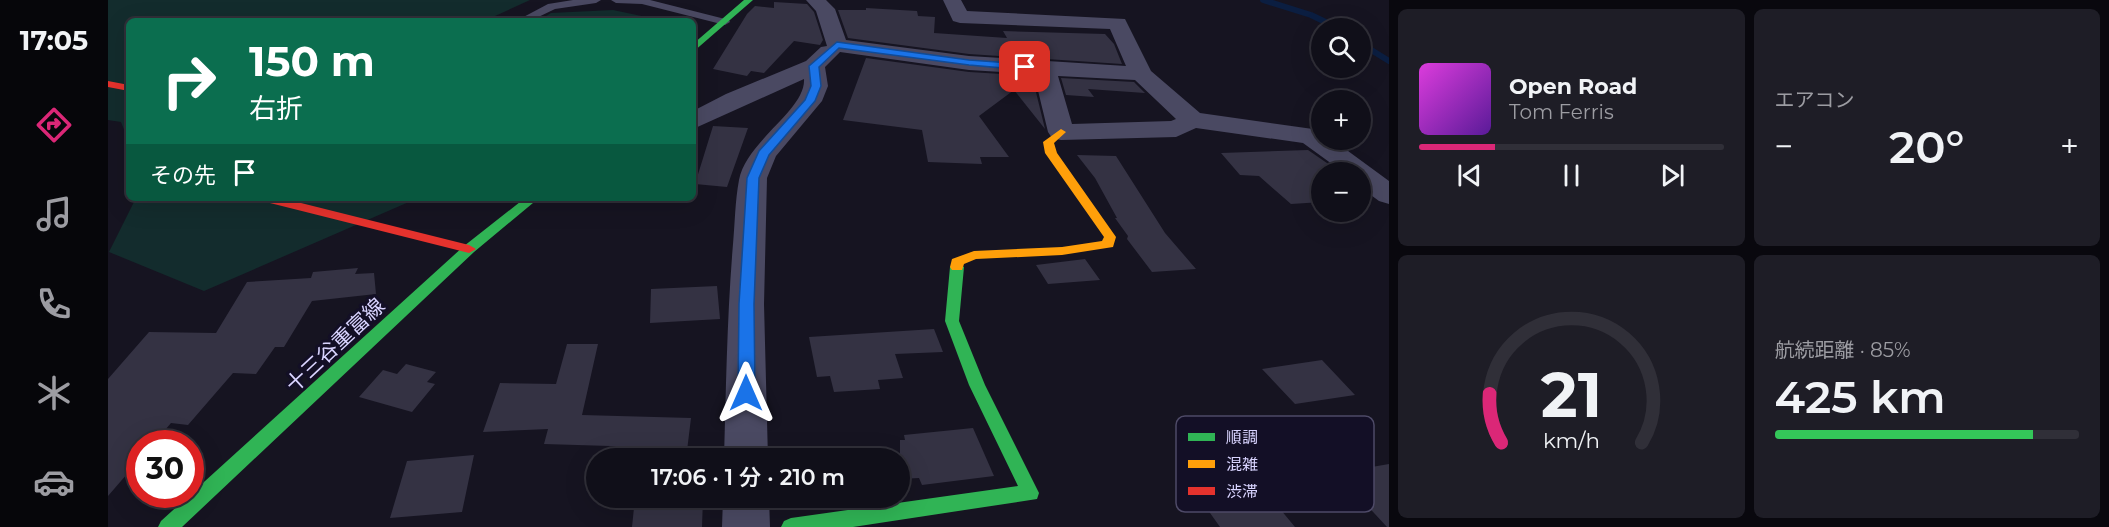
<!DOCTYPE html>
<html lang="ja">
<head>
<meta charset="utf-8">
<style>
	:root { --surface:#100f19; --page:#1e1d26; --text:#f1f3f6; --muted:#9c9ca2; --line:#302f38; --accent:#db2777 }
	body { margin:0; font-family:Montserrat,"Noto Sans JP",sans-serif; background:var(--page); color:var(--text); height:100vh; display:flex; flex-direction:column; font-size:22px; white-space:nowrap }
	* { box-sizing:border-box; margin:0 }
	p { font-size:20px; color:var(--muted) }
	.icon { flex:none; width:33px; height:33px; fill:none; stroke:currentColor; stroke-width:2; stroke-linecap:round; stroke-linejoin:round }
	.map { position:relative; flex:1; overflow:hidden }
	.details { display:flex; flex-direction:column; gap:9px; padding:9px; background:#09080e; width:720px }
	.details>* { flex:none }
	.banner { position:absolute; left:18px; top:18px; width:570px; height:183px; border-radius:9px; box-shadow:0 6px 24px #0002,0 0 0 2px var(--line); background:#0b6e4f; color:#fff; overflow:hidden }
	.fabs { position:absolute; left:1203px; top:18px; display:grid; gap:12px }
	.fabs a { display:grid; place-items:center; width:60px; height:60px; border-radius:50%; background:var(--surface); box-shadow:0 6px 24px #0002,0 0 0 2px var(--line); font-size:30px }
	.speed { position:absolute; left:18px; top:430px; display:flex; gap:12px; font-size:30px; font-weight:700; text-align:center }
	.speed>* { display:grid; place-content:center; width:78px; height:78px; border-radius:50%; background:var(--surface); box-shadow:0 6px 24px #0002,0 0 0 2px var(--line); line-height:1 }
	.speed .limit { border:9px solid #d22; background:#fff; color:#111 }
	.pin { position:absolute; display:grid; place-items:center; width:51px; height:51px; color:#fff; margin:-26px; border-radius:12px; box-shadow:0 3px 9px #0006 }
	.me { position:absolute; width:66px; margin:-33px; rotate:0deg; stroke-linejoin:round; filter:drop-shadow(0 0 4px #0008) }
	.turn { display:flex; align-items:center; gap:21px; height:126px; padding:0 24px; font-size:27px }
	.turn .icon { width:78px; height:78px; stroke-width:2.5 }
	.turn b { display:block; font-size:42px; line-height:51px }
	.then { display:flex; align-items:center; height:57px; padding:0 24px; background:#0003; gap:12px; font-size:22px }
	.big { font-size:45px; font-weight:600; line-height:1.1 }
	.details .widget { flex:1; display:flex; flex-direction:column; justify-content:center; gap:9px; min-width:0; padding:0 21px; border-radius:9px; background:var(--page) }
	.details .dial { align-items:center; gap:0 }
	.dial svg { height:156px; overflow:visible; fill:none; stroke:var(--line); stroke-width:7; stroke-linecap:round; text-anchor:middle }
	.dial text { fill:var(--text); stroke:none }
	.song { display:flex; align-items:center; gap:18px }
	.cover { width:72px; height:72px; border-radius:9px; background:linear-gradient(135deg,hsl(300 70% 55%),hsl(270 70% 35%)) }
	.played { height:6px; border-radius:3px; background:linear-gradient(90deg,var(--accent) 25%,var(--line) 25%) }
	.keys { display:flex; justify-content:space-around; direction:ltr }
	.heat { display:flex; justify-content:space-between; align-items:center; font-size:33px; direction:ltr }
	.charge { height:9px; border-radius:4px; background:linear-gradient(90deg,#34c759 85%,var(--line) 0) }
	.details .tiles { flex:1; display:grid; gap:9px; grid-template-columns:repeat(2,1fr) }
	.trip { position:absolute; left:478px; top:448px; width:324px; height:60px; border-radius:30px; background:var(--surface); box-shadow:0 6px 24px #0002,0 0 0 2px var(--line); font-weight:600; line-height:60px; text-align:center }
	main { display:flex; flex:1; min-height:0 }
	.dock { display:flex; flex-direction:column; width:108px; justify-content:space-around; align-items:center; background:#06060a; color:var(--muted) }
	.dock .icon { width:42px; height:42px }
	.dock .selected { color:var(--accent) }
	.dock b { font-size:27px; color:var(--text) }
	.map>svg:first-child { display:block }
</style>
</head>
<body>
<main>
<nav class="dock">
<b>17:05</b>
<svg class="icon selected" aria-label="directions" viewBox="0 0 24 24"><path d="M12 3l9 9-9 9-9-9zM9 14v-3h6M13 9l2 2-2 2"/></svg>
<svg class="icon" aria-label="music" viewBox="0 0 24 24"><path d="M9 18V5l10-2v13"/><circle cx="6" cy="18" r="3"/><circle cx="16" cy="16" r="3"/></svg>
<svg class="icon" aria-label="phone" viewBox="0 0 24 24"><path d="M5 4h4l2 5-3 2q2 4 5 5l2-3 5 2v4C11 20 4 13 5 4z"/></svg>
<svg class="icon" aria-label="climate" viewBox="0 0 24 24"><path d="M12 3v18M4 7l16 10M4 17L20 7"/></svg>
<svg class="icon" aria-label="car" viewBox="0 0 24 24"><path d="M5 17H2v-5l4-1 3-4h7l3 4 3 1v5h-3M9 17h6M6 11h13"/><circle cx="7" cy="17" r="2"/><circle cx="17" cy="17" r="2"/></svg>
</nav>
<div class="map">
<svg width="1281" height="527" viewBox="0 0 1281 527">
	<rect width="100%" height="100%" fill="#161421"/>
	<path fill="#132c2d" d="M 0,0 L 422,0 L 376,21 L 21,21 L 21,142 L 13,122 L 0,120 Z
		M 505,10 L 557,21 L 430,21 L 443,13 Z
		M 28,198 L 310,198 L 96,291 L 1,252 Z"/>
	<g fill="none" stroke-linecap="round" stroke-linejoin="round">
		<path stroke="#0b1e41" stroke-width="6" d="M 1155,0 L 1203,15 L 1230,28
			M 1252,43 L 1281,61"/>
	</g>
	<path fill="#343243" d="M 666,2 L 699,4 L 706,12 L 715,40 L 712,45 L 686,41 L 656,73 L 643,71 L 639,76 L 605,69 L 639,14 L 647,6 L 666,8 Z
		M 758,8 L 809,11 L 810,16 L 827,17 L 826,33 L 899,38 L 895,31 L 997,34 L 1006,44 L 1014,64 L 861,54 L 740,38 L 730,10 L 758,10 Z
		M 758,58 L 861,72 L 924,76 L 937,129 L 906,90 L 871,116 L 901,157 L 872,157 L 874,164 L 820,162 L 814,130 L 735,120 Z
		M 953,78 L 1026,82 L 1037,93 L 980,89 L 986,97 L 958,95 Z
		M 605,126 L 640,128 L 619,187 L 587,184 Z
		M 1200,150 L 1232,172 L 1214,172 L 1214,202 L 1183,204 L 1151,176 L 1132,175 L 1113,153 Z
		M 969,155 L 1008,156 L 1057,233 L 1088,269 L 1044,272 L 1019,239 L 1020,236 L 1007,218 L 1009,218 L 987,178 Z
		M 977,259 L 992,280 L 940,284 L 928,265 Z
		M 250,268 L 247,274 L 266,273 L 268,294 L 204,301 L 176,347 L 167,347 L 148,374 L 125,373 L 80,425 L 63,423 L 45,444 L 32,444 L 32,459 L 0,496 L 0,379 L 41,332 L 108,333 L 139,282 L 203,278 L 205,272 Z
		M 609,286 L 612,319 L 542,323 L 543,289 Z
		M 826,329 L 835,352 L 787,354 L 795,378 L 770,380 L 772,389 L 726,392 L 722,376 L 709,377 L 701,337 Z
		M 459,344 L 490,344 L 474,415 L 583,418 L 578,459 L 533,459 L 535,447 L 436,444 L 440,429 L 375,432 L 392,383 L 448,384 Z
		M 1214,360 L 1247,395 L 1187,404 L 1154,369 Z
		M 298,364 L 328,372 L 319,382 L 327,384 L 304,412 L 251,397 L 275,370 L 289,374 Z
		M 865,428 L 886,476 L 814,485 L 811,478 L 792,479 L 792,440 L 797,440 L 796,435 Z
		M 366,455 L 354,512 L 282,518 L 299,461 Z
		M 1281,464 L 1281,527 L 1279,527 L 1229,473 Z
		M 1153,486 L 1187,527 L 1112,527 L 1090,496 Z
		M 527,498 L 595,498 L 594,527 L 524,527 Z"/>
	<g fill="none" stroke-linecap="round" stroke-linejoin="round">
		<path fill="#4a4962" fill-rule="evenodd" d="M 465,0 L 493,0 L 488,3 L 447,9 L 422,21 L 408,21 L 440,4 Z
			M 503,0 L 542,0 L 621,20 L 622,22 L 617,25 L 534,4 L 508,3 Z"/>
		<path fill="#4a4962" fill-rule="evenodd" d="M 698,0 L 718,0 L 727,9 L 738,40 L 861,56 L 1018,66 L 1002,29 L 852,23 L 845,21 L 835,0 L 853,0 L 859,11 L 1017,19 L 1043,71 L 1092,113 L 1212,130 L 1214,140 L 1225,140 L 1281,181 L 1281,204 L 1271,201 L 1252,187 L 1252,172 L 1235,172 L 1195,143 L 1088,128 L 1068,137 L 953,140 L 944,138 L 940,132 L 926,74 L 861,70 L 732,52 L 717,67 L 720,86 L 714,101 L 668,156 L 659,178 L 656,304 L 660,459 L 616,459 C 618,387 619,316 625,244 C 627,223 627,201 631,180 C 638,141 698,110 696,79 L 585,129 L 585,111 L 618,94 L 698,61 L 713,47 L 719,46 L 708,11 ZM 950,76 L 1027,80 L 1068,119 L 1063,121 L 964,124 Z
			M 615,498 L 661,498 L 662,527 L 614,527 Z"/>
		<path fill="#30b455" fill-rule="evenodd" d="M 636,0 L 645,0 L 585,52 L 585,44 Z
			M 417,198 L 431,198 L 366,252 L 74,527 L 50,527 L 53,521 L 356,246 Z
			M 849,263 L 856,267 L 851,321 L 877,385 L 931,493 L 929,499 L 745,527 L 673,527 L 676,521 L 683,518 L 910,486 L 861,385 L 837,321 L 842,267 Z"/>
		<path fill="#ff9f0a" fill-rule="evenodd" d="M 953,129 L 958,132 L 946,143 L 949,153 L 1008,237 L 1005,247 L 954,255 L 868,259 L 856,264 L 854,270 L 844,270 L 842,267 L 844,259 L 866,251 L 954,247 L 994,241 L 996,237 L 937,153 L 935,142 Z"/>
		<path fill="#e5322d" fill-rule="evenodd" d="M 0,81 L 21,85 L 21,91 L 0,87 Z
			M 152,198 L 173,198 L 361,245 L 368,249 L 361,253 L 154,201 Z"/>
	</g>
	<path fill="#1a73e8" stroke="#114b97" stroke-width="1.5" d="M 729,42 L 861,60 L 917,64 L 922,67 L 917,70 L 861,65 L 731,48 L 711,67 L 713,86 L 707,101 L 661,155 L 651,178 L 646,304 L 647,393 L 644,397 L 638,399 L 633,397 L 630,393 L 631,304 L 639,178 L 651,151 L 697,100 L 703,86 L 701,66 Z"/>
	<g text-anchor="middle" dominant-baseline="central" stroke-width="6" stroke-linejoin="round" paint-order="stroke">
		<g font-size="21" fill="#d9d4ff" stroke="#130f26">
			<text transform="translate(227 345) rotate(-43)">十三谷重富線</text>
		</g>
	</g>
	<rect x="1068" y="416" width="198" height="96" rx="9" fill="#130f26" stroke="#4e4a67" stroke-width="1.5"/>
	<rect x="1080" y="433" width="27" height="8" fill="#30b455"/>
	<rect x="1080" y="460" width="27" height="8" fill="#ff9f0a"/>
	<rect x="1080" y="487" width="27" height="8" fill="#e5322d"/>
	<g font-size="16" fill="#d9d4ff">
		<text x="1118" y="443">順調</text>
		<text x="1118" y="470">混雑</text>
		<text x="1118" y="497">渋滞</text>
	</g>
</svg>
<div class="fabs">
<a><svg class="icon" aria-label="search" viewBox="0 0 24 24"><circle cx="10" cy="10" r="6"/><path d="M15 15l6 6"/></svg></a>
<a>+</a>
<a>−</a>
</div>
<div class="speed"><div class="limit">30</div></div>
<div class="pin" style="left:917px;top:67px;background:#d93025"><svg class="icon" aria-label="arrive" viewBox="0 0 24 24"><path d="M6 21V4h12l-3 4 3 4H6"/></svg></div>
<svg class="me" style="left:638px;top:393px" viewBox="-20 -20 40 40"><path d="M0-17L14 15 0 8-14 15z" fill="#1a73e8" stroke="#fff" stroke-width="4"/></svg>
<div class="trip">17:06 · 1 分 · 210 m</div>
<div class="banner">
<div class="turn"><svg class="icon" aria-label="right" viewBox="0 0 24 24"><path d="M7 20v-9h11M14 6l5 5-5 5"/></svg><div><b>150 m</b>右折</div></div>
<div class="then">その先<svg class="icon" aria-label="arrive" viewBox="0 0 24 24"><path d="M6 21V4h12l-3 4 3 4H6"/></svg></div>
</div>
</div>
<section class="details">
<div class="tiles">
<div class="widget">
<div class="song"><i class="cover"></i><div><b>Open Road</b><p>Tom Ferris</p></div></div>
<div class="played"></div>
<div class="keys"><svg class="icon" aria-label="previous" viewBox="0 0 24 24"><path d="M18 5L8 12l10 7zM5 5v14"/></svg><svg class="icon" aria-label="pause" viewBox="0 0 24 24"><path d="M8 5v14M16 5v14"/></svg><svg class="icon" aria-label="next" viewBox="0 0 24 24"><path d="M6 5l10 7-10 7zM19 5v14"/></svg></div>
</div>
<div class="widget"><p>エアコン</p>
<div class="heat"><a>−</a><b class="big">20°</b><a>+</a></div>
</div>
<div class="widget dial"><svg viewBox="0 0 100 80">
<path d="M14 69A42 42 0 1 1 86 69"/>
<path d="M14 69A42 42 0 0 1 8 44" stroke="#db2777"/>
<text x="50" y="56" font-size="32" font-weight="700">21</text>
<text x="50" y="72" font-size="11">km/h</text>
</svg></div>
<div class="widget"><p>航続距離 · 85%</p><b class="big">425 km</b><div class="charge"></div></div>
</div>
</section>
</main>
</body>
</html>
